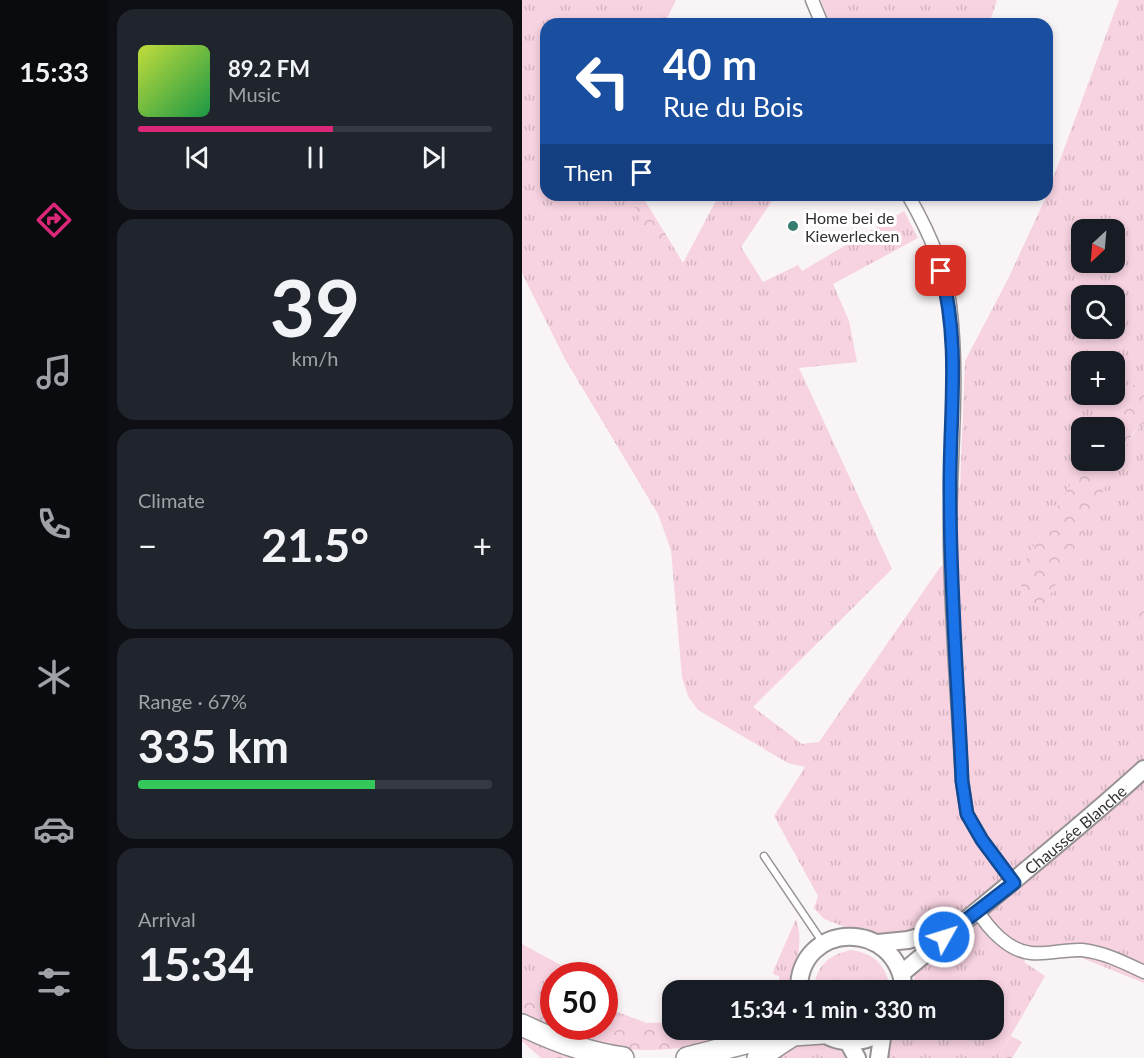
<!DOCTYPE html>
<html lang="en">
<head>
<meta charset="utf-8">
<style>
	:root { --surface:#171b24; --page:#20242c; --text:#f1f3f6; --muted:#9ea1a6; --line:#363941; --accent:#db2777 }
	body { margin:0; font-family:Lato,sans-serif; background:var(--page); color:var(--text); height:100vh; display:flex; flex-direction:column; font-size:22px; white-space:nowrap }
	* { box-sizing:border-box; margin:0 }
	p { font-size:20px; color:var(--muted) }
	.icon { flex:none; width:33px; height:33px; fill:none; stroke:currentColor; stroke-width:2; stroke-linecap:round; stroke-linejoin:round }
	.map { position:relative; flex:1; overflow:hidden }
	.sheet { display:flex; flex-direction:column; gap:9px; padding:9px; background:#0d0f14; width:414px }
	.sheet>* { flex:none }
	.top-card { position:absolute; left:18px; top:18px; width:513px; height:183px; border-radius:18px; box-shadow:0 3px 9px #0003; background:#1a4fa0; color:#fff; overflow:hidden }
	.needle { width:39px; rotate:206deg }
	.tools { position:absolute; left:549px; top:219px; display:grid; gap:12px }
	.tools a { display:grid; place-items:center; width:54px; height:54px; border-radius:12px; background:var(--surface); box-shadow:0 3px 9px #0003; font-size:30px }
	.speed { position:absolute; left:18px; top:962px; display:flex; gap:12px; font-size:30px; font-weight:700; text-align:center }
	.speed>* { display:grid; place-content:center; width:78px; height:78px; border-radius:50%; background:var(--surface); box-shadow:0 3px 9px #0003; line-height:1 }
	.speed .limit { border:9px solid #d22; background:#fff; color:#111 }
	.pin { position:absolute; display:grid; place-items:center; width:51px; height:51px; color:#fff; margin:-26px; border-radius:12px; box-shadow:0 3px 9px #0006 }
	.me { position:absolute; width:66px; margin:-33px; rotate:51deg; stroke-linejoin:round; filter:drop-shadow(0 0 4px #0008) }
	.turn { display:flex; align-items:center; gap:21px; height:126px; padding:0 24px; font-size:27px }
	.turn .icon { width:78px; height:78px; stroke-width:2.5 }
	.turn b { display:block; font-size:42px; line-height:51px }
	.then { display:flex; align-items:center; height:57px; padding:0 24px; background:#0003; gap:12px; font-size:22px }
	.big { font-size:45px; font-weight:700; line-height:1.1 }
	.sheet .card { flex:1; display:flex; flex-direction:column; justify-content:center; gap:9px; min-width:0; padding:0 21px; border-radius:18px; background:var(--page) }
	.sheet .dial { align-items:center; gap:0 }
	.dial b { font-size:78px; line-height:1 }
	.song { display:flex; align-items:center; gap:18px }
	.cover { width:72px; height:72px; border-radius:9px; background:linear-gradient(135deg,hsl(70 70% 55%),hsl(140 70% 35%)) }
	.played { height:6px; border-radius:3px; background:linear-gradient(90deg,var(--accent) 55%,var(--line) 55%) }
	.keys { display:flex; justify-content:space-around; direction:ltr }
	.heat { display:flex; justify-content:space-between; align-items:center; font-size:33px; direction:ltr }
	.charge { height:9px; border-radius:4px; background:linear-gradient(90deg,#34c759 67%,var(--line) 0) }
	.trip { position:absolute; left:140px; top:980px; width:342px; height:60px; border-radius:18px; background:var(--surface); box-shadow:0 3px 9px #0003; font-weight:700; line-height:60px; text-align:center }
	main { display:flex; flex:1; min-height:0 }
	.tabs { display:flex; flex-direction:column; width:108px; justify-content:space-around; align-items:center; background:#090b0e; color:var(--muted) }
	.tabs .icon { width:42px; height:42px }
	.tabs .selected { color:var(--accent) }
	.tabs b { font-size:27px; color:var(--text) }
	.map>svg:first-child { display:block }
</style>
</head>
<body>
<main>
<nav class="tabs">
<b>15:33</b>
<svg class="icon selected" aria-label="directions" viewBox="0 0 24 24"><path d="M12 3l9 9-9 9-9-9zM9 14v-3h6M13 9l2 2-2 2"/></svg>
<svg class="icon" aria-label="music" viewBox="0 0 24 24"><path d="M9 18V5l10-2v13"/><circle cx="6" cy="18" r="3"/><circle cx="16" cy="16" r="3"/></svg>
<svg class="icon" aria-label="phone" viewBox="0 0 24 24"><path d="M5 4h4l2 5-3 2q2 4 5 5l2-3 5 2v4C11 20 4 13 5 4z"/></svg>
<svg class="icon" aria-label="climate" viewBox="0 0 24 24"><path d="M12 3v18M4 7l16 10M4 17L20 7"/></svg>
<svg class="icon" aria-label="car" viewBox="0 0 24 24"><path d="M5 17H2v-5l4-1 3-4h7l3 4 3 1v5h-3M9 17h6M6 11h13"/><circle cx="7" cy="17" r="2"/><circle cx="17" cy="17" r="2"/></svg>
<svg class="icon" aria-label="filters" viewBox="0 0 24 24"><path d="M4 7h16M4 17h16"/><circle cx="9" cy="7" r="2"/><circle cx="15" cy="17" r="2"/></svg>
</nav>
<section class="sheet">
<div class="card">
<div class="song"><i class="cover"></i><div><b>89.2 FM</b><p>Music</p></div></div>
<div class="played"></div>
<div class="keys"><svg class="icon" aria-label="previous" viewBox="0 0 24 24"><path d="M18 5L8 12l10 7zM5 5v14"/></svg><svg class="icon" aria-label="pause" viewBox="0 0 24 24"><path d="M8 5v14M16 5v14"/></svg><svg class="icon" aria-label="next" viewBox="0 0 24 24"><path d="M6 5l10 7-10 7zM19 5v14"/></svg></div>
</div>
<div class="card dial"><b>39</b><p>km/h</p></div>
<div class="card"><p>Climate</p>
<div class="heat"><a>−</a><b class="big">21.5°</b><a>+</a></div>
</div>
<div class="card"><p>Range · 67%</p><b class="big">335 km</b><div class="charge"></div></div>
<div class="card"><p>Arrival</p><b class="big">15:34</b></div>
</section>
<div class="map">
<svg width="622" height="1058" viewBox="0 0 622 1058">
	<defs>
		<pattern id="grass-tufts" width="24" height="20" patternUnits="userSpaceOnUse" patternTransform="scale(1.5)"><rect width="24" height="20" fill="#f7d2e0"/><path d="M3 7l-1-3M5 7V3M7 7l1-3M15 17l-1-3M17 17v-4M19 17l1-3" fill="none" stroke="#d4b5c1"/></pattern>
		<pattern id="forest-crowns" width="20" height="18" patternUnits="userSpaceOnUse" patternTransform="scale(1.5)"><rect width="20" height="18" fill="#f7d2e0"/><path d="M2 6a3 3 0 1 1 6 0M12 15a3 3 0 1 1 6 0" fill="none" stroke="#d4b5c1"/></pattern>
	</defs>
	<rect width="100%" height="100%" fill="#f9f4f6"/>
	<path fill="url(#grass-tufts)" fill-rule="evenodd" d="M 0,0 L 140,0 L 127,24 L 24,24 L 24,195 L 119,195 L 128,209 L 123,211 L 138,245 L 146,238 L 161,263 L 197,195 L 254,195 L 219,247 L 241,282 L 276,265 L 280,271 L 382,211 L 396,238 L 311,284 L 327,321 L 335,362 L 277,368 L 370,569 L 231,707 L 280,744 L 297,742 L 419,566 L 428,564 L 428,492 L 438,487 L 443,361 L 486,279 L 525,195 L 597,0 L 622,0 L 622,377 L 605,391 L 583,427 L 560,428 L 560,460 L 563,461 L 495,574 L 505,603 L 612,433 L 622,423 L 622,983 L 560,958 L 534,958 L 530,950 L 508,953 L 502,962 L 523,976 L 476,1058 L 361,1058 L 365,1044 L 375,1029 L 471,1029 L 471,990 L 390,990 L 396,959 L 434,927 L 362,938 L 343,928 L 323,927 L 302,919 L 292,908 L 296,896 L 252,816 L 283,767 L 266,763 L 176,710 L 166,696 L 160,677 L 149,550 L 136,514 L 43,359 L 0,273 ZM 560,230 L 592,230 L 592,262 L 560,262 ZM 560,296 L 592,296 L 592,328 L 560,328 ZM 560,362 L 592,362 L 592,394 L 560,394 Z
		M 299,0 L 475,0 L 467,24 L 308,24 Z
		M 274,919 C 283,948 272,962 268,990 L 258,990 L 257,976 L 251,974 L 252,969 Z
		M 0,944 L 44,968 L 48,975 L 32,975 L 31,996 L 0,979 Z
		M 329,950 C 353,954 365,965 368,990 L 292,990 C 294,966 306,955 329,950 Z
		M 82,1007 L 125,1023 L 83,1017 Z
		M 296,1039 L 313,1046 L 327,1058 L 252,1058 L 275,1040 Z"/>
	<path fill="url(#forest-crowns)" d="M 140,0 L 154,0 L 142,24 L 127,24 Z
		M 117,206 L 123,211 L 128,209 L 146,238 L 138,245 L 130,245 L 112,208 Z
		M 622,377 L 622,423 L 611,433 L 521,609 L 505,603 L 495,574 L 563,461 L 592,460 L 592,428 L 583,427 L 605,390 Z
		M 622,585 L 622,632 L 618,632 L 608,617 Z
		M 0,979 L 31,996 L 32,1026 L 82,1026 L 83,1017 L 125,1023 L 150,1022 L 150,1029 L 238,1029 C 177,1049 122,1058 59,1041 C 39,1034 19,1024 0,1015 Z
		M 0,1032 L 66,1058 L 19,1058 L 0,1041 Z
		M 489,1036 L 500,1042 L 490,1058 L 476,1058 Z"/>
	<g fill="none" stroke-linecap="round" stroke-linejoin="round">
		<g stroke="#979294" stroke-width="9">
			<path id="service" d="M 242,856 L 301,943"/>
		</g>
		<g stroke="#979294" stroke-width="15">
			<path id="minor" d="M 290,0 L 300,24
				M 386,195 C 405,228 423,267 428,305 C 438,384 427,466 428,545 C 429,624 436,703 440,781 L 445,814 L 460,840 L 492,883
				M 455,910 C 466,928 486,951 509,953 C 525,955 543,949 560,950 C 581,952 603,963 622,972"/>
		</g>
		<g stroke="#979294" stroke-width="20">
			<g id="secondary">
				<path d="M 356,943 L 386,940 L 429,928"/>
				<path id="s1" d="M 380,973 C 461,905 544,840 622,769"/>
				<path d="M 277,990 C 276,921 376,917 382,990"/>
				<path d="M 296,1029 C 315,1046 344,1045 363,1029"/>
				<path d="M 326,1042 L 335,1058"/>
				<path d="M 357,1058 L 361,1031"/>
			</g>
		</g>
		<g stroke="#979294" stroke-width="24">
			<path id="motorway" d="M 0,1025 C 33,1041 65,1053 101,1058
				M 165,1058 L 235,1040 L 254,1029
				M 236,1058 L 271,1035 L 300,1033"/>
		</g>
		<use href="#service" stroke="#fff" stroke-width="6"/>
		<use href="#minor" stroke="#fff" stroke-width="12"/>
		<use href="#secondary" stroke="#fff" stroke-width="16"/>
		<use href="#motorway" stroke="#fff" stroke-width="21"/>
	</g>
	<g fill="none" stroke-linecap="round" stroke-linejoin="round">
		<g stroke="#114b97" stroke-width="15">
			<path id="route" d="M 419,271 C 439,345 427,418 428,494 C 428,590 436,685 440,781 L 445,814 L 460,840 L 492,883 L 422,937"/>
		</g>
		<use href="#route" stroke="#1a73e8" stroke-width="10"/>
	</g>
	<circle fill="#377c71" stroke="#fff" stroke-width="2" cx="271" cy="226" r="6"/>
	<g text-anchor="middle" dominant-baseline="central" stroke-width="6" stroke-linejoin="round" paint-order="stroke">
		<g font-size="16" fill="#343233" stroke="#fff" text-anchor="start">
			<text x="283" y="217">Home bei de<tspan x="283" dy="18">Kiewerlecken</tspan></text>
		</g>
		<g font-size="16" fill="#343233" stroke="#fff">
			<text stroke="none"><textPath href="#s1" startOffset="225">Chaussée Blanche</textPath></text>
		</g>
	</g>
</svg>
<div class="tools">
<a><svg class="needle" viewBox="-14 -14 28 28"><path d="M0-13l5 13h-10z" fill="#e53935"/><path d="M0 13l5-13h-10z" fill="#9ea1a6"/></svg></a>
<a><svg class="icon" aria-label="search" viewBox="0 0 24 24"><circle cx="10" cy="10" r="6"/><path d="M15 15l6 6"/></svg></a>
<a>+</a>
<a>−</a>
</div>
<div class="speed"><div class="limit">50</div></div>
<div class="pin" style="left:419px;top:271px;background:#d93025"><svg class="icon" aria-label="arrive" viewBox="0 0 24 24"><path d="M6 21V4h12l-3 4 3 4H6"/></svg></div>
<svg class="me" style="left:422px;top:937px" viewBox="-20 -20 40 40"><circle r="17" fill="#1a73e8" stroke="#fff" stroke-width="3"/><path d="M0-11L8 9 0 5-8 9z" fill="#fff"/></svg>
<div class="trip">15:34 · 1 min · 330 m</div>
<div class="top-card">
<div class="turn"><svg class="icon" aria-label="left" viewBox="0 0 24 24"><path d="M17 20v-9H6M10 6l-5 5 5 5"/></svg><div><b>40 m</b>Rue du Bois</div></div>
<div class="then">Then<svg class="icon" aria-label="arrive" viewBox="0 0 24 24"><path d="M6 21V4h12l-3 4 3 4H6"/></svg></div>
</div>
</div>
</main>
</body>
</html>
